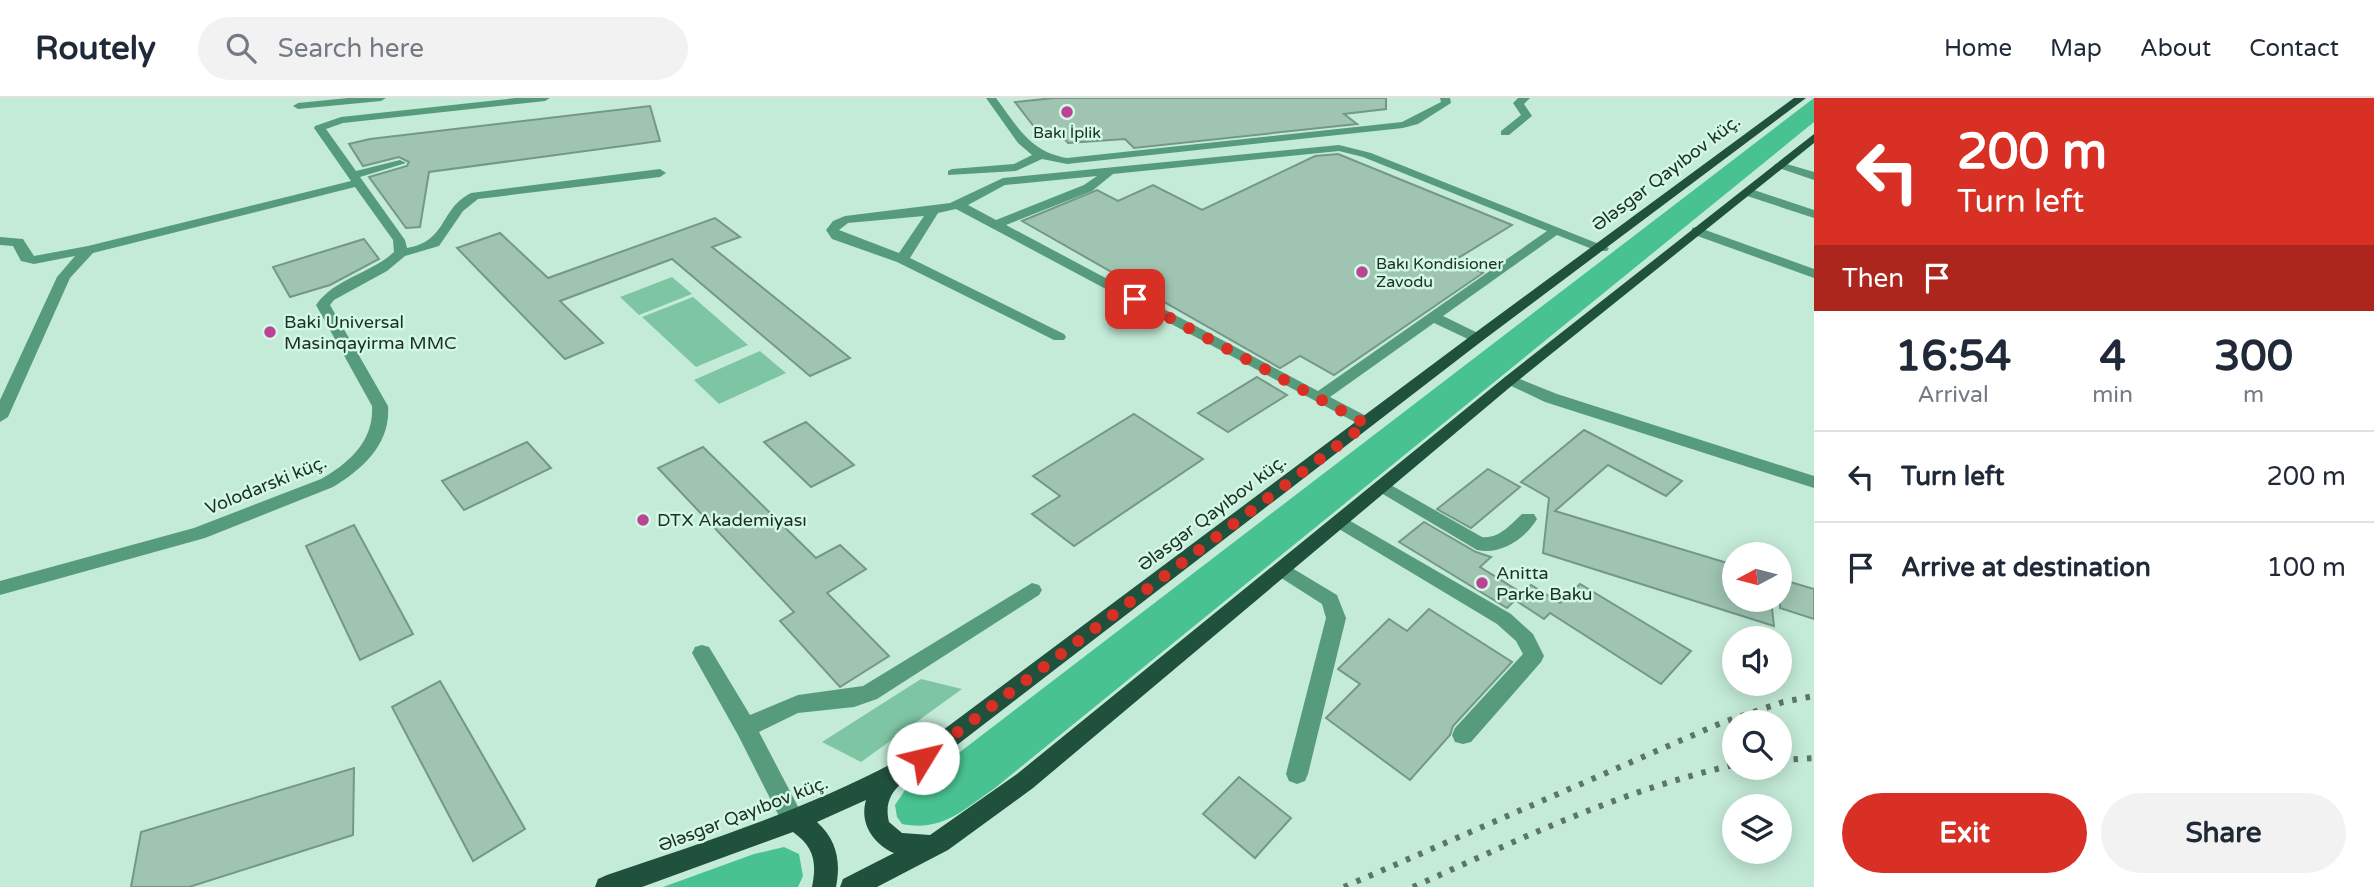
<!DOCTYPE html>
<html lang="en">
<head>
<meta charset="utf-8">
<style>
  :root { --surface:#fff; --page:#f2f2f3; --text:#1f2937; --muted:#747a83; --line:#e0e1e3; --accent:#d93025 }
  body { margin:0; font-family:"Varela Round",sans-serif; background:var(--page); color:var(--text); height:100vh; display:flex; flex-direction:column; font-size:26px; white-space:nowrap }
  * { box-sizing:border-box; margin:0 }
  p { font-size:23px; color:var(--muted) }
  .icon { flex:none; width:38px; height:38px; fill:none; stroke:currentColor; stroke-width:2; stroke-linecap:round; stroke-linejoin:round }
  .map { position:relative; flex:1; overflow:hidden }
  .details { display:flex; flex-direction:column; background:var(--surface); width:560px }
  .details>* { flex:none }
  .top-card { background:#d93025; color:#fff; overflow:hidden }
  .needle { width:46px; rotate:263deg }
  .fabs { position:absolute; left:1722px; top:444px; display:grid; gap:14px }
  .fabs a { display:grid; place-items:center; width:70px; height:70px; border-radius:50%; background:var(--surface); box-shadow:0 4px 18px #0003; font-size:35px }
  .pin { position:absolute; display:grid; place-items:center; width:60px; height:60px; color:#fff; margin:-30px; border-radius:14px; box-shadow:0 4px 10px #0006 }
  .me { position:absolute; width:77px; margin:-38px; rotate:54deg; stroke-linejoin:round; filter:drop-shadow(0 0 5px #0008) }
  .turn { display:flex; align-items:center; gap:24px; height:147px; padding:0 28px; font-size:32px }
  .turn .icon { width:91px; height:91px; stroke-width:2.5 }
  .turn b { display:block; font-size:49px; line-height:60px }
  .then { display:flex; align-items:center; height:66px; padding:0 28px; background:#0003; gap:14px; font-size:26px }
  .eta { display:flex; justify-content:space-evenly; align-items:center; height:119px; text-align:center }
  .eta b { font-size:42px; font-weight:700; line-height:49px }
  .primary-button { display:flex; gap:14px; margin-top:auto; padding:14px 28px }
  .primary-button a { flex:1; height:80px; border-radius:42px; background:var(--accent); color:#fff; font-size:28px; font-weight:700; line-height:80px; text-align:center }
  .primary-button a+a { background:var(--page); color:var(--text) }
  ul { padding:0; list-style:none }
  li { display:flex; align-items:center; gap:21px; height:91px; padding:0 28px; border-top:2px solid var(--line) }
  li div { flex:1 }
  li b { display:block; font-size:26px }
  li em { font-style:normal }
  header { display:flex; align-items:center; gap:42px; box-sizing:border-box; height:98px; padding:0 35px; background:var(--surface); border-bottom:2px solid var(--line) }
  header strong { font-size:33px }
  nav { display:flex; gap:38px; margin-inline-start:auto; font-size:24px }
  .search { width:490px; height:63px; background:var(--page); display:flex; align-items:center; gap:18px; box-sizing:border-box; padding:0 24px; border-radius:38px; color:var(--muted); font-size:26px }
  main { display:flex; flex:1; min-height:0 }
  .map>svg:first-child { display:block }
  .green { fill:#7ec5a4 }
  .forest { fill:#49c291 }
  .building { fill:#9fc5b2; stroke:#749886; stroke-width:2 }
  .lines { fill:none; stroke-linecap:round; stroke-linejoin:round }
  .minor { fill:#569c7c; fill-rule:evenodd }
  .major { fill:#20513d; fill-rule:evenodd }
  .rail { stroke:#5c7469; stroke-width:6; stroke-dasharray:4.5 9; stroke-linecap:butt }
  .route { stroke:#d93025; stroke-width:12; stroke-dasharray:0 21.6 }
  .poi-dot { fill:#bc4294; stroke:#d1f9e5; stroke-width:2.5 }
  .labels { text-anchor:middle; stroke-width:5; stroke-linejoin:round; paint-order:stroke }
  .far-poi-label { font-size:16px; fill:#202f28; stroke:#d1f9e5 }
  .street-label { font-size:18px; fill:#202f28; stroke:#d1f9e5 }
  .poi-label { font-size:18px; fill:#202f28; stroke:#d1f9e5; text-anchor:start }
</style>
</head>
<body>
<header>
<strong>Routely</strong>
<div class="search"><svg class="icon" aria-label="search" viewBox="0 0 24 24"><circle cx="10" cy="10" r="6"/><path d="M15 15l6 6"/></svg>Search here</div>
<nav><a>Home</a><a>Map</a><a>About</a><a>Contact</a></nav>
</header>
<main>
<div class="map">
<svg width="1814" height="789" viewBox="0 0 1814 789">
  <rect width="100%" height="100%" fill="#c4ebd8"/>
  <g class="green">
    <path d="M672 179 692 196 639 217 620 199Z"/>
    <path d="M693 199 748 247 696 269 642 219Z"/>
    <path d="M760 253 786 275 719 306 694 282Z"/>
    <path d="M921 581 962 591 861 664 822 644Z"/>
  </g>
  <g class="forest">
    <path d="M1814 0V24L995 690C963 712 942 734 902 726L897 719 895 707 905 692 960 654Z"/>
    <path d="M784 749 799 756 803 778 798 789H663L754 756Z"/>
  </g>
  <g class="building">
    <path d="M1054 0H1386V11L1344 16 1357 26 1134 50 1125 41 1068 45 1061 37 1042 39 1015 4Z"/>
    <path d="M650 8 660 43 429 74 420 129 406 130 369 79 407 68 409 64 399 59 363 68 349 46 370 41Z"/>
    <path d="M1338 56 1512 127 1455 162 1483 175 1334 277 1300 258 1280 270 1022 123 1097 92 1118 103 1153 87 1202 112 1315 58Z"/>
    <path d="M715 120 740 139 712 149 850 260 810 278 672 161 560 203 603 245 565 261 457 150 500 135 548 180Z"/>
    <path d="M364 141 379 161 330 187 290 199 273 169Z"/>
    <path d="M1257 279 1287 297 1228 334 1198 315Z"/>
    <path d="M1134 316 1203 361 1074 448 1032 416 1060 398 1033 378Z"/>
    <path d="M806 324 854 367 811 389 764 344Z"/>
    <path d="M1584 332 1682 383 1666 398 1608 367 1555 413 1734 467V502H1771L1774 528 1543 455 1549 400 1521 384Z"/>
    <path d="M527 344 551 370 464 412 442 383Z"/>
    <path d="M703 349 816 460 840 447 866 471 827 495 889 558 840 589 780 523 794 514 658 370Z"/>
    <path d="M1488 371 1520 389 1471 430 1437 411Z"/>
    <path d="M1424 424 1476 454 1491 459 1480 469 1522 495 1531 487 1560 505 1580 486 1691 553 1661 586 1550 515 1544 521 1515 502 1507 510 1399 444Z"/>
    <path d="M354 427 413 536 360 562 306 448Z"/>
    <path d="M1780 481 1814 491V521L1780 510Z"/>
    <path d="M1429 511 1512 564 1453 628 1450 637 1410 682 1326 620 1360 586 1338 571 1389 521 1407 533Z"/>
    <path d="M440 583 525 731 473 763 392 609Z"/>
    <path d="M354 670 353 737 189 789H131L141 734Z"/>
    <path d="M1239 679 1291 720 1255 760 1203 716Z"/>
  </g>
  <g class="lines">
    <g class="minor">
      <path d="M348 0H386L381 3 298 11 293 8 298 5Z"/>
      <path d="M516 0H550L545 3 343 25 326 31 356 73 400 62 406 65 360 79 405 142 407 150C448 143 439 111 471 95L660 71 666 75 660 79 478 101 463 113 439 148 405 158 387 173 334 202 330 207 388 308C391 345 363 371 333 389L205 440 0 497V483L194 430 321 381C349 365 374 343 372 308L316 207C335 180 370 176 394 154L393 142 355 89 93 155 70 180 8 319 0 324V302L57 179 75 158 34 166 21 163 13 148 0 147V139L23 141 34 158 88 148 351 83 314 30 315 28 341 19Z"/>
      <path d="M986 0H996C1017 28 1030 54 1067 60L1402 24 1441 4 1440 0H1450L1451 5 1418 26 1403 30 1067 66 1042 61 1016 73 948 77V73L952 71 1014 66 1032 57 1018 45Z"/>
      <path d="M1518 0H1530L1524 6 1532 18 1509 37H1501V33L1521 17 1513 5Z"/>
      <path d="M1339 47 1371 55 1609 150 1607 153H1597L1557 137 1443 218 1482 237 1484 240 1482 243H1472L1434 225 1330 299 1372 321 1374 325 1366 330 956 111 938 115 910 160 1064 236 1066 239 1064 242H1054L897 164 832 141 826 132 833 123 845 118 950 105 1003 80ZM1339 53 1363 59 1547 133 1318 293 1006 127 1092 93 1113 76ZM1097 78 1084 87 996 122 968 107 1005 87ZM924 118 899 155 839 132 848 125Z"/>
      <path d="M1780 64 1814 74V82L1776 69 1774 67Z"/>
      <path d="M1748 90 1814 112V120L1744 97 1742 94Z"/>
      <path d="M1697 129 1814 171V180L1692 136V130Z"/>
      <path d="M1510 277 1557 296 1814 378V390L1545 304 1505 285 1502 282 1505 279Z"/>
      <path d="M1382 382 1482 439C1499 441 1510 427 1522 416H1534L1537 421C1525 441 1501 457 1477 452L1376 392 1373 388 1376 384Z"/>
      <path d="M1340 417 1511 516 1533 536 1544 558 1541 564 1471 644 1463 646 1455 644 1452 637 1455 630 1523 556 1516 543 1497 526 1334 428 1331 423 1334 418Z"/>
      <path d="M1282 464 1337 497 1346 520 1308 676 1305 683 1297 686 1289 683 1286 676 1326 520 1322 506 1275 476 1273 471 1275 466Z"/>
      <path d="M1032 485 1039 487 1042 492 1039 497 877 601 854 609 798 615 759 634 805 722 801 730 793 733 785 730 738 637 692 555 695 549 702 547 709 549 750 617 798 597 863 588Z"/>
    </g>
    <path class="major" d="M1794 0H1806L1482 243 931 667C908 680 881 692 889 724L902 735 930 737 1017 676 1505 279 1814 36V45L1515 285 1033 690 948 752 877 789H840L843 781 894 755C874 746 859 726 866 702L817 724C837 742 841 764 836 789H812C817 764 814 749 793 734L642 789H595L598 781 607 777C714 741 817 708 915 653L1472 237Z"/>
    <g class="rail">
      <path d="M1780 662 1814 660"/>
      <path d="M1344 789 1721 625 1783 604 1814 598"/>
      <path d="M1413 789C1518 742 1621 692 1734 667"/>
    </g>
  </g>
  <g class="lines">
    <path class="route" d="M923 660 1366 326 1135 201"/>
  </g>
  <g class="poi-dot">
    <circle cx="1067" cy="14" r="7"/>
    <circle cx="1362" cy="174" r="7"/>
    <circle cx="270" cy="234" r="7"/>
    <circle cx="643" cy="422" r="7"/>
    <circle cx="1482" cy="485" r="7"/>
  </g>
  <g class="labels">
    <g class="far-poi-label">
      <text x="1067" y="40">Bakı İplik</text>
      <text x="1376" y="171" text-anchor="start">Bakı Kondisioner<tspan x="1376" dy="18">Zavodu</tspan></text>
    </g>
    <g class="street-label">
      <text transform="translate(1666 75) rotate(-37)" y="6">Ələsgər Qayıbov küç.</text>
      <text transform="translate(266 387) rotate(-22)" y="6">Volodarski küç.</text>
      <text transform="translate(1212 415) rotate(-37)" y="6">Ələsgər Qayıbov küç.</text>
      <text transform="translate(743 716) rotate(-21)" y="6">Ələsgər Qayıbov küç.</text>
    </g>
    <g class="poi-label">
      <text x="284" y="230">Baki Universal<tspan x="284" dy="21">Masinqayirma MMC</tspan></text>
      <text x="657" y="428">DTX Akademiyası</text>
      <text x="1496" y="481">Anitta<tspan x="1496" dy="21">Parke Baku</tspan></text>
    </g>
  </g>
</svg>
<div class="fabs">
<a><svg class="needle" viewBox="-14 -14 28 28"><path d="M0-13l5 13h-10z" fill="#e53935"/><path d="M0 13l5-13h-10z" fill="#747a83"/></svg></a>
<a><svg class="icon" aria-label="sound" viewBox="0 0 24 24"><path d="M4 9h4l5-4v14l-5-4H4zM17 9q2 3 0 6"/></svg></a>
<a><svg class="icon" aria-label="search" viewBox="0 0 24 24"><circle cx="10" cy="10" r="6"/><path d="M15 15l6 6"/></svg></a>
<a><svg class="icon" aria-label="layers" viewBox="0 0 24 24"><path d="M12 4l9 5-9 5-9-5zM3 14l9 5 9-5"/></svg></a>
</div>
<div class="pin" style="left:1135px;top:201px;background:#d93025"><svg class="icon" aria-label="arrive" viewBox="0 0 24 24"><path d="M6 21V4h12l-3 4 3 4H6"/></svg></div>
<svg class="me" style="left:923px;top:660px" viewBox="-20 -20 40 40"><circle r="19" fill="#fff"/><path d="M0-13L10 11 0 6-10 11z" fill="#d93025"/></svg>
</div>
<section class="details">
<div class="top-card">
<div class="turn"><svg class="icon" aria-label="left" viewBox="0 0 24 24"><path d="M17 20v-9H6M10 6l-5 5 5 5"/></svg><div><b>200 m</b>Turn left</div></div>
<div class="then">Then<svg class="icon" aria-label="arrive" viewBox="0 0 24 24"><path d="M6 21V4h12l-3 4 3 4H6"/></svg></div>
</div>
<div class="eta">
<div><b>16:54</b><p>Arrival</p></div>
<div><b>4</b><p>min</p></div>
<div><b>300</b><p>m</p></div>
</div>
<ul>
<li><svg class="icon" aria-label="left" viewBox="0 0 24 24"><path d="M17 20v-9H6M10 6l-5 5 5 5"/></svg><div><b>Turn left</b></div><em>200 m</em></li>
<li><svg class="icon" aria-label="arrive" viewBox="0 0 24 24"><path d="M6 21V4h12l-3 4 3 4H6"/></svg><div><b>Arrive at destination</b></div><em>100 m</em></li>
</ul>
<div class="primary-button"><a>Exit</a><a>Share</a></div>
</section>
</main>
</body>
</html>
